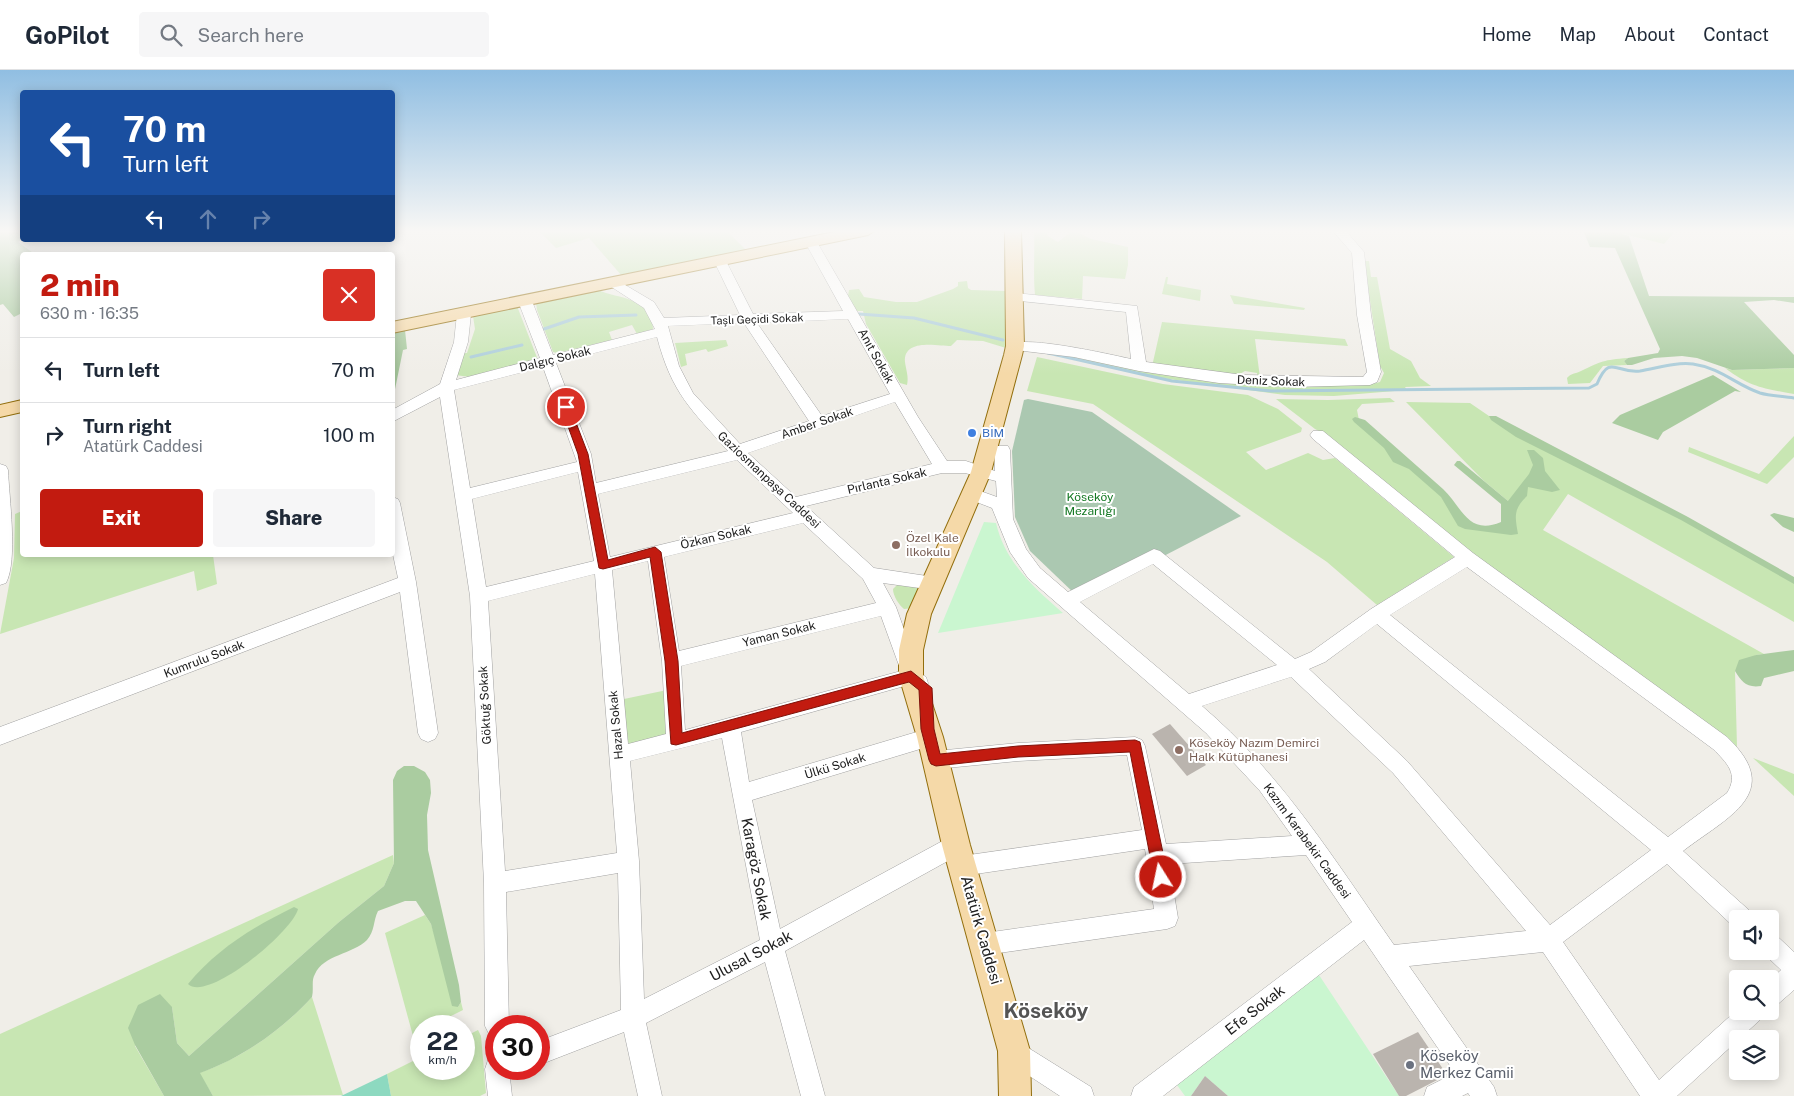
<!DOCTYPE html>
<html lang="en">
<head>
<meta charset="utf-8">
<style>
  :root { --surface:#fff; --page:#f6f6f7; --text:#1f2937; --muted:#747a83; --line:#e0e1e3; --accent:#c21b10 }
  body { margin:0; font-family:"Public Sans",sans-serif; background:var(--page); color:var(--text); height:100vh; display:flex; flex-direction:column; font-size:19px; white-space:nowrap }
  * { box-sizing:border-box; margin:0 }
  p { font-size:16px; color:var(--muted) }
  .icon { flex:none; width:28px; height:28px; fill:none; stroke:currentColor; stroke-width:2; stroke-linecap:round; stroke-linejoin:round }
  .map { position:relative; flex:1; overflow:hidden }
  .drawer { position:absolute; left:20px; top:182px; width:375px; height:305px; display:flex; flex-direction:column; background:var(--surface); border-radius:5px; box-shadow:0 2px 12px #0003 }
  .drawer>* { flex:none }
  .guide { position:absolute; left:20px; top:20px; width:375px; height:152px; border-radius:5px; box-shadow:0 2px 12px #0003; background:#1a4fa0; color:#fff; overflow:hidden }
  .controls { position:absolute; left:1729px; top:840px; display:grid; gap:10px }
  .controls a { display:grid; place-items:center; width:50px; height:50px; border-radius:5px; background:var(--surface); box-shadow:0 2px 12px #0003; font-size:25px }
  .speed { position:absolute; left:410px; top:945px; display:flex; gap:10px; font-size:25px; font-weight:700; text-align:center }
  .speed>* { display:grid; place-content:center; width:65px; height:65px; border-radius:50%; background:var(--surface); box-shadow:0 2px 12px #0003; line-height:1 }
  .speed small { font-size:12px; font-weight:400 }
  .speed .limit { border:8px solid #d22; background:#fff; color:#111 }
  .pin { position:absolute; display:grid; place-items:center; width:42px; height:42px; color:#fff; margin:-21px; border:2px solid #fff; border-radius:50%; box-shadow:0 1px 5px #0007 }
  .me { position:absolute; width:55px; margin:-28px; rotate:350deg; stroke-linejoin:round; filter:drop-shadow(0 0 4px #0008) }
  .turn { display:flex; align-items:center; gap:18px; height:105px; padding:0 20px; font-size:22px }
  .turn .icon { width:65px; height:65px; stroke-width:2.5 }
  .turn b { display:block; font-size:35px; line-height:42px }
  .lanes { display:flex; align-items:center; height:48px; padding:0 20px; background:#0003; justify-content:center; gap:25px; direction:ltr }
  .lanes .off { opacity:.35 }
  .round { display:grid; place-items:center; flex:none; width:52px; height:52px; border-radius:5px; background:var(--page) }
  .summary { display:flex; align-items:center; justify-content:space-between; height:85px; padding:0 20px }
  h1 { font-size:30px; font-weight:800; line-height:38px; color:var(--accent) }
  .cta { display:flex; gap:10px; margin-top:auto; padding:10px 20px }
  .cta a { flex:1; height:58px; border-radius:5px; background:var(--accent); color:#fff; font-size:20px; font-weight:800; line-height:58px; text-align:center }
  .cta a+a { background:var(--page); color:var(--text) }
  ul { padding:0; list-style:none }
  li { display:flex; align-items:center; gap:15px; height:65px; padding:0 20px; border-top:1px solid var(--line) }
  li div { flex:1 }
  li b { display:block; font-size:19px }
  li em { font-style:normal }
  header { display:flex; align-items:center; gap:30px; box-sizing:border-box; height:70px; padding:0 25px; background:var(--surface); border-bottom:1px solid var(--line) }
  header strong { font-size:24px }
  nav { display:flex; gap:28px; margin-inline-start:auto; font-size:18px }
  .search { width:350px; height:45px; background:var(--page); display:flex; align-items:center; gap:12px; box-sizing:border-box; padding:0 18px; border-radius:5px; color:var(--muted); font-size:19px }
  .map>svg:first-child { display:block }
  .grass { fill:#c8e6b3 }
  .forest { fill:#aacca0 }
  .cemetery { fill:#abc8b1 }
  .park { fill:#caf6d0 }
  .pitch { fill:#8dd9c0 }
  .lines { fill:none; stroke-linecap:round; stroke-linejoin:round }
  .stream { stroke:#accdda; stroke-width:3 }
  .building { fill:#bab4ae }
  .minor-casing { stroke:#a2a2a2; stroke-width:1 }
  .major-casing { stroke:#926e0c; stroke-width:2 }
  .minor { fill:#fff; fill-rule:evenodd }
  .major { fill:#f5d9a8; fill-rule:evenodd }
  .route { fill:#c21b10; stroke:#7e120a }
  .shop-dot { fill:#3f7fe0; stroke:#fff; stroke-width:2 }
  .education-dot { fill:#8d6e63; stroke:#fff; stroke-width:2 }
  .worship-dot { fill:#6b7280; stroke:#fff; stroke-width:2 }
  .labels { text-anchor:middle; stroke-width:4; stroke-linejoin:round; paint-order:stroke }
  .far-street-label { font-size:11px; fill:#212121; stroke:#fff }
  .street-label { font-size:12px; fill:#212121; stroke:#fff }
  .shop-label { font-size:12px; fill:#366cbe; stroke:#fff; text-anchor:start }
  .park-label { font-size:12px; fill:#157924; stroke:#fff }
  .education-label { font-size:12px; fill:#785e54; stroke:#fff; text-anchor:start }
  .near-street-label { font-size:15px; fill:#212121; stroke:#fff }
  .near-worship-label { font-size:15px; fill:#5b616d; stroke:#fff; text-anchor:start }
  .near-district-label { font-size:21px; font-weight:bold; fill:#545454; stroke:#fff }
</style>
</head>
<body>
<header>
<strong>GoPilot</strong>
<div class="search"><svg class="icon" aria-label="search" viewBox="0 0 24 24"><circle cx="10" cy="10" r="6"/><path d="M15 15l6 6"/></svg>Search here</div>
<nav><a>Home</a><a>Map</a><a>About</a><a>Contact</a></nav>
</header>
<div class="map">
<svg width="1794" height="1026" viewBox="0 0 1794 1026">
  <rect width="100%" height="100%" fill="#f0eee8"/>
  <g class="grass">
    <path d="M538 160H726L746 180 622 206 589 168 556 178Z"/>
    <path d="M1034 160H1046L1048 166 1058 172 1073 160 1091 169 1128 177V195L1125 209 1083 206 1082 229 1035 225C1033 203 1035 182 1034 160Z"/>
    <path d="M1608 160H1676L1664 174Z"/>
    <path d="M1364 191H1369L1371 207H1377L1390 279 1411 291 1420 308 1431 316 1405 317 1407 320 1334 326 1285 325 1154 307 1052 284 1058 283 1157 304 1263 316 1372 314 1380 312 1384 303 1380 296Z"/>
    <path d="M1166 207H1168L1167 214 1201 220 1200 231 1162 224Z"/>
    <path d="M967 211 968 218 971 220 1005 221 1008 262 1006 278 983 271 957 270 951 276C938 276 903 268 905 292 906 300 909 307 907 315L900 313 866 254 863 241H853L848 226 849 220 859 219 864 227 896 232H917L953 219 958 216V212Z"/>
    <path d="M598 220C618 229 653 227 653 259L637 264 632 255 609 262 612 270 557 283 553 282 537 240 536 233Z"/>
    <path d="M1230 225 1305 238 1304 240 1234 234Z"/>
    <path d="M517 236 538 290 470 307 455 305 463 283H467L475 259 473 246Z"/>
    <path d="M1162 252 1345 269 1348 276 1255 269 1260 308H1258L1257 303 1245 301 1238 305 1155 295 1153 292Z"/>
    <path d="M726 270 728 276 708 282 706 279 685 284 687 295 681 297 675 273Z"/>
    <path d="M1037 287 1163 314 1248 325 1278 339 1302 358 1301 362 1246 382 1266 400 1308 383 1323 390 1335 388 1454 487 1377 535 1327 492 1093 334 1027 321Z"/>
    <path d="M1628 288 1624 291 1627 295 1603 296 1590 313 1568 314 1567 308C1571 303 1575 304 1581 301 1602 291 1603 290 1628 288Z"/>
    <path d="M1725 298 1732 300 1794 298V324C1763 318 1752 318 1725 298Z"/>
    <path d="M1390 328 1395 332 1362 334 1357 340 1359 350 1443 424 1468 455 1491 459 1503 454 1508 431 1483 410 1406 332 1470 333 1489 346 1794 510V552L1568 424 1543 460 1764 584 1756 585 1735 601 1737 677 1473 486 1325 364 1315 359 1276 329 1328 330Z"/>
    <path d="M1794 366V387L1767 414 1688 382 1689 377 1759 404Z"/>
    <path d="M22 441V485H213L217 514 197 521 194 501 0 564 14 488 15 444Z"/>
    <path d="M897 515 922 518 914 538 904 539C899 535 893 526 893 519Z"/>
    <path d="M667 620 669 664 629 674 626 666 624 629Z"/>
    <path d="M1753 688 1794 704V726Z"/>
    <path d="M393 785 394 793 384 816 339 852 189 986 177 973 172 937 135 976 164 1026H0V964Z"/>
    <path d="M425 845 431 854 458 937 461 932 463 940 431 956H421V961L413 966 385 863Z"/>
    <path d="M312 927 343 1025 213 1026 199 1003C241 989 282 960 312 927Z"/>
    <path d="M478 960 481 966 486 1023 480 1026H391L387 1004 421 987V999H464V967Z"/>
  </g>
  <g class="forest">
    <path d="M0 160H22V169L18 172 36 185H22V243L14 247 3 234 0 235Z"/>
    <path d="M1583 160H1608L1629 166 1649 226 1794 227V233L1774 230 1744 232 1794 285V298L1732 300 1697 288 1682 286 1654 288 1632 295H1627L1624 291 1628 288 1658 283 1660 279 1615 178 1590 177Z"/>
    <path d="M402 259 405 260 407 279 403 280 393 329V260Z"/>
    <path d="M1713 305 1741 322 1735 321 1663 362 1658 370 1612 353 1620 345Z"/>
    <path d="M1489 346H1496L1688 447 1794 507V514L1681 450 1516 367 1491 350Z"/>
    <path d="M1355 347 1365 350 1443 419C1462 437 1468 466 1501 452V434L1454 395 1457 391H1460L1508 431 1529 404 1533 395 1527 380H1534L1543 388 1545 401 1560 420 1552 422 1528 417 1527 426C1513 439 1515 447 1518 464L1511 465 1465 459 1458 456 1441 427 1409 399 1393 392 1384 378 1354 352 1352 349Z"/>
    <path d="M1774 443 1794 448V462L1783 457 1770 445Z"/>
    <path d="M1794 580V601L1764 608 1761 616C1746 618 1742 612 1735 601L1739 590 1756 585Z"/>
    <path d="M404 696H414L425 702 430 710 431 723 427 745 428 780 459 915 461 932 458 937 452 936 431 854 416 831H405L378 841C373 851 375 861 367 870 353 884 323 885 315 904 311 910 314 919 312 927 282 960 242 988 200 1003L213 1026H164L135 975 128 958 138 935 160 924 172 937 177 973 189 986 339 852 384 816 394 793 393 710 397 701Z"/>
    <path d="M294 837 298 839C293 861 208 933 188 914 217 879 253 857 294 837Z"/>
  </g>
  <path class="cemetery" d="M1028 329 1092 342 1241 446 1158 489 1076 525 1030 481 1015 447 1012 381 1024 330Z"/>
  <g class="park">
    <path d="M984 452 996 453C1005 492 1034 518 1063 543L938 563Z"/>
    <path d="M1319 905 1399 1026H1228L1205 1006 1191 1026H1185L1177 1015Z"/>
  </g>
  <path class="pitch" d="M387 1004 391 1026H341Z"/>
  <g class="lines">
    <g class="stream">
      <path d="M859 244 914 248 1003 270"/>
      <path d="M544 259 579 247 636 245"/>
      <path d="M1048 283 1172 311 1271 321 1589 318 1597 314C1610 283 1616 304 1640 301 1658 298 1675 292 1693 294 1721 298 1736 315 1760 323 1770 326 1783 326 1794 328"/>
      <path d="M471 287 522 275"/>
    </g>
  </g>
  <g class="building">
    <path d="M1170 654 1206 695 1187 706 1152 664Z"/>
    <path d="M1418 962 1447 1005 1406 1026H1399L1373 984Z"/>
    <path d="M1205 1006 1228 1026H1191Z"/>
  </g>
  <g class="lines">
    <g class="minor-casing">
      <g id="minor">
        <path d="M1332 160H1345L1364 182 1371 245 1381 302 1377 312 1370 315 1291 317 1219 313 1139 301 1074 287 1015 280 1008 276C1017 263 1113 285 1131 289L1126 242 1010 230 1008 227 1015 223 1137 236 1146 292 1243 305 1363 307 1367 302 1357 245 1352 183Z"/>
        <path d="M811 168 817 172 918 347 947 391H966L995 401 994 380 996 376H1008L1010 380 1013 449 1026 479 1040 498 1068 522 1154 479 1160 481 1295 589 1311 582 1371 539 1455 487 1313 369 1310 365 1313 361H1323L1473 483 1727 667C1786 723 1727 747 1683 781L1750 841 1753 849H1738V858L1734 857 1667 794 1563 872 1659 1010 1738 939V941H1765L1761 949 1677 1026H1640L1543 882 1409 896 1494 1017 1497 1026H1470L1468 1023 1462 1026H1424L1427 1017 1455 1003 1364 870 1163 1026H1131L1134 1017 1352 852 1306 785 1169 794 1178 848 1175 856 1167 859 985 885 977 882 974 874 977 866 985 863 1154 839 1145 779 962 806 954 803 951 796 954 789 962 786 1142 760 1127 685 1018 691 936 699 929 696 926 690 929 684 936 681 1018 673 1135 667 1142 670 1145 676 1166 774 1292 766 1260 721 1206 663 1028 508 1010 482 992 438 966 428 964 424 966 420 972 418 997 427 996 411 965 403H942L806 436 874 498 940 508 943 513 940 518 934 520 883 513 896 537 917 596 915 600 926 607 928 613 926 619 919 621 908 615 741 662 749 712 930 658 937 661 940 667 937 673 930 676 752 730 780 859 948 768 956 765 964 768 967 775 964 782 785 881 825 1026H801L765 892 646 953 662 1026H638L624 962 539 995V971L621 940 618 803 506 822 509 956H496V968L489 964 485 956 484 813 470 526 440 327 392 352V340L440 314 454 272 457 244 464 240 471 244 468 272 456 310 540 288 518 231 525 227 532 231 553 285 655 259 644 238 610 216 608 213 615 209 654 232 664 248 740 245 714 191 720 187 726 191 753 244 843 241 805 172ZM848 249 890 324 822 346 757 253ZM744 253 809 351 740 374 693 323 679 296 668 256ZM657 267C672 324 691 339 728 381L596 413 591 384 556 293ZM543 297 577 392 470 418 454 320ZM895 332 932 394 796 427 748 383ZM737 390 793 443 610 487 598 424ZM578 402 594 491 486 517 472 429ZM803 453 863 509 876 533 679 581 664 487ZM648 491 662 591 666 664 628 674 612 500ZM1153 494 1277 595 1189 624 1080 532ZM1467 497 1713 679C1727 693 1739 704 1727 723L1668 767 1390 545ZM595 504 617 783 505 801 488 531ZM881 546 901 601 685 660 681 596ZM1377 554 1651 780 1550 855 1407 691 1309 599 1325 592ZM1291 607 1393 703 1526 861 1394 875C1336 792 1281 703 1202 636ZM722 668 760 870 644 929 639 791 630 691Z"/>
        <path d="M0 394 6 396 8 400C9 426 18 491 6 513L0 515Z"/>
        <path d="M392 427 398 429 400 433 416 512 438 663 435 669 428 672 421 669 418 663 400 522 0 675V657L398 508 392 480Z"/>
        <path d="M1770 864 1778 867 1794 882V920L1778 934 1770 938V910L1781 900 1761 881H1770Z"/>
        <path d="M1014 969 1091 1017 1094 1026H1060L1005 990 1002 981 1005 972Z"/>
        <path d="M496 987V999H509L512 1026H488L485 999 488 990Z"/>
      </g>
    </g>
    <g class="major-casing">
      <g id="major">
        <path d="M844 160H876L868 165 392 263V252Z"/>
        <path d="M1005 160H1021L1024 276 1022 285 991 402 931 544 923 580V606L943 667 970 775 1030 981 1031 1026H999L998 981 942 775 917 667 899 606V580L907 544 971 402 1004 285 1006 276Z"/>
        <path d="M22 330V342L0 347V335Z"/>
      </g>
    </g>
    <use href="#minor" class="minor"/>
    <use href="#major" class="major"/>
  </g>
  <linearGradient id="sky" x2="0" y2="1"><stop stop-color="#90bee2"/><stop offset="0.53" stop-color="#f8f7f5"/><stop offset="1" stop-color="#f8f7f5" stop-opacity="0"/></linearGradient>
  <rect width="1794" height="304" fill="url(#sky)"/>
  <path class="route" d="M566 334 570 337 588 384 608 490 655 477 661 482 678 591 682 663 911 601 932 618 934 659 940 684 1018 676 1135 670 1140 672 1168 807 1166 812 1161 814 1156 812 1154 807 1130 682 1018 687 936 696 931 694 929 690 921 659 919 620 909 612 676 675 671 674 665 591 650 487 603 499 599 498 578 384 561 337Z"/>
  <circle class="shop-dot" cx="972" cy="363" r="5"/>
  <g class="education-dot">
    <circle cx="896" cy="475" r="5"/>
    <circle cx="1179" cy="680" r="5"/>
  </g>
  <circle class="worship-dot" cx="1410" cy="995" r="5"/>
  <g class="labels">
    <g class="far-street-label">
      <text transform="translate(757 249) rotate(-2)" y="4">Taşlı Geçidi Sokak</text>
    </g>
    <g class="street-label">
      <text transform="translate(876 286) rotate(61)" y="4">Anıt Sokak</text>
      <text transform="translate(555 289) rotate(-14)" y="4">Dalgıç Sokak</text>
      <text transform="translate(1271 311) rotate(2)" y="4">Deniz Sokak</text>
      <text transform="translate(817 353) rotate(-19)" y="4">Amber Sokak</text>
      <text transform="translate(769 410) rotate(43)" y="4">Gaziosmanpaşa Caddesi</text>
      <text transform="translate(887 411) rotate(-13)" y="4">Pırlanta Sokak</text>
      <text transform="translate(716 467) rotate(-13)" y="4">Özkan Sokak</text>
      <text transform="translate(779 564) rotate(-14)" y="4">Yaman Sokak</text>
      <text transform="translate(204 589) rotate(-21)" y="4">Kumrulu Sokak</text>
      <text transform="translate(485 635) rotate(-93)" y="4">Göktuğ Sokak</text>
      <text transform="translate(616 655) rotate(-95)" y="4">Hazal Sokak</text>
      <text transform="translate(835 696) rotate(-17)" y="4">Ülkü Sokak</text>
      <text transform="translate(1307 771) rotate(54)" y="4">Kazım Karabekir Caddesi</text>
    </g>
    <g class="shop-label">
      <text x="982" y="367">BİM</text>
    </g>
    <g class="park-label">
      <text x="1090" y="431">Köseköy<tspan x="1090" dy="14">Mezarlığı</tspan></text>
    </g>
    <g class="education-label">
      <text x="906" y="472">Özel Kale<tspan x="906" dy="14">İlkokulu</tspan></text>
      <text x="1189" y="677">Köseköy Nazım Demirci<tspan x="1189" dy="14">Halk Kütüphanesi</tspan></text>
    </g>
    <g class="near-street-label">
      <text transform="translate(756 799) rotate(79)" y="5">Karagöz Sokak</text>
      <text transform="translate(981 860) rotate(74)" y="5">Atatürk Caddesi</text>
      <text transform="translate(751 886) rotate(-28)" y="5">Ulusal Sokak</text>
      <text transform="translate(1255 940) rotate(-38)" y="5">Efe Sokak</text>
    </g>
    <g class="near-worship-label">
      <text x="1420" y="991">Köseköy<tspan x="1420" dy="17">Merkez Camii</tspan></text>
    </g>
    <g class="near-district-label">
      <text x="1046" y="948">Köseköy</text>
    </g>
  </g>
</svg>
<div class="controls">
<a><svg class="icon" aria-label="sound" viewBox="0 0 24 24"><path d="M4 9h4l5-4v14l-5-4H4zM17 9q2 3 0 6"/></svg></a>
<a><svg class="icon" aria-label="search" viewBox="0 0 24 24"><circle cx="10" cy="10" r="6"/><path d="M15 15l6 6"/></svg></a>
<a><svg class="icon" aria-label="layers" viewBox="0 0 24 24"><path d="M12 4l9 5-9 5-9-5zM3 14l9 5 9-5"/></svg></a>
</div>
<div class="speed"><div>22<small>km/h</small></div><div class="limit">30</div></div>
<div class="pin" style="left:566px;top:337px;background:#d93025"><svg class="icon" aria-label="arrive" viewBox="0 0 24 24"><path d="M6 21V4h12l-3 4 3 4H6"/></svg></div>
<svg class="me" style="left:1161px;top:807px" viewBox="-20 -20 40 40"><circle r="17" fill="#c21b10" stroke="#fff" stroke-width="3"/><path d="M0-11L8 9 0 5-8 9z" fill="#fff"/></svg>
<div class="guide">
<div class="turn"><svg class="icon" aria-label="left" viewBox="0 0 24 24"><path d="M17 20v-9H6M10 6l-5 5 5 5"/></svg><div><b>70 m</b>Turn left</div></div>
<div class="lanes"><svg class="icon" aria-label="left" viewBox="0 0 24 24"><path d="M17 20v-9H6M10 6l-5 5 5 5"/></svg><svg class="icon off" aria-label="ahead" viewBox="0 0 24 24"><path d="M12 20V5M6 11l6-6 6 6"/></svg><svg class="icon off" aria-label="right" viewBox="0 0 24 24"><path d="M7 20v-9h11M14 6l5 5-5 5"/></svg></div>
</div>
<section class="drawer">
<div class="summary"><div><h1>2 min</h1><p>630 m · 16:35</p></div><a class="round" style="background:#d93025;color:#fff"><svg class="icon" aria-label="close" viewBox="0 0 24 24"><path d="M6 6l12 12M18 6L6 18"/></svg></a></div>
<ul>
<li><svg class="icon" aria-label="left" viewBox="0 0 24 24"><path d="M17 20v-9H6M10 6l-5 5 5 5"/></svg><div><b>Turn left</b></div><em>70 m</em></li>
<li><svg class="icon" aria-label="right" viewBox="0 0 24 24"><path d="M7 20v-9h11M14 6l5 5-5 5"/></svg><div><b>Turn right</b><p>Atatürk Caddesi</p></div><em>100 m</em></li>
</ul>
<div class="cta"><a>Exit</a><a>Share</a></div>
</section>
</div>
</body>
</html>
